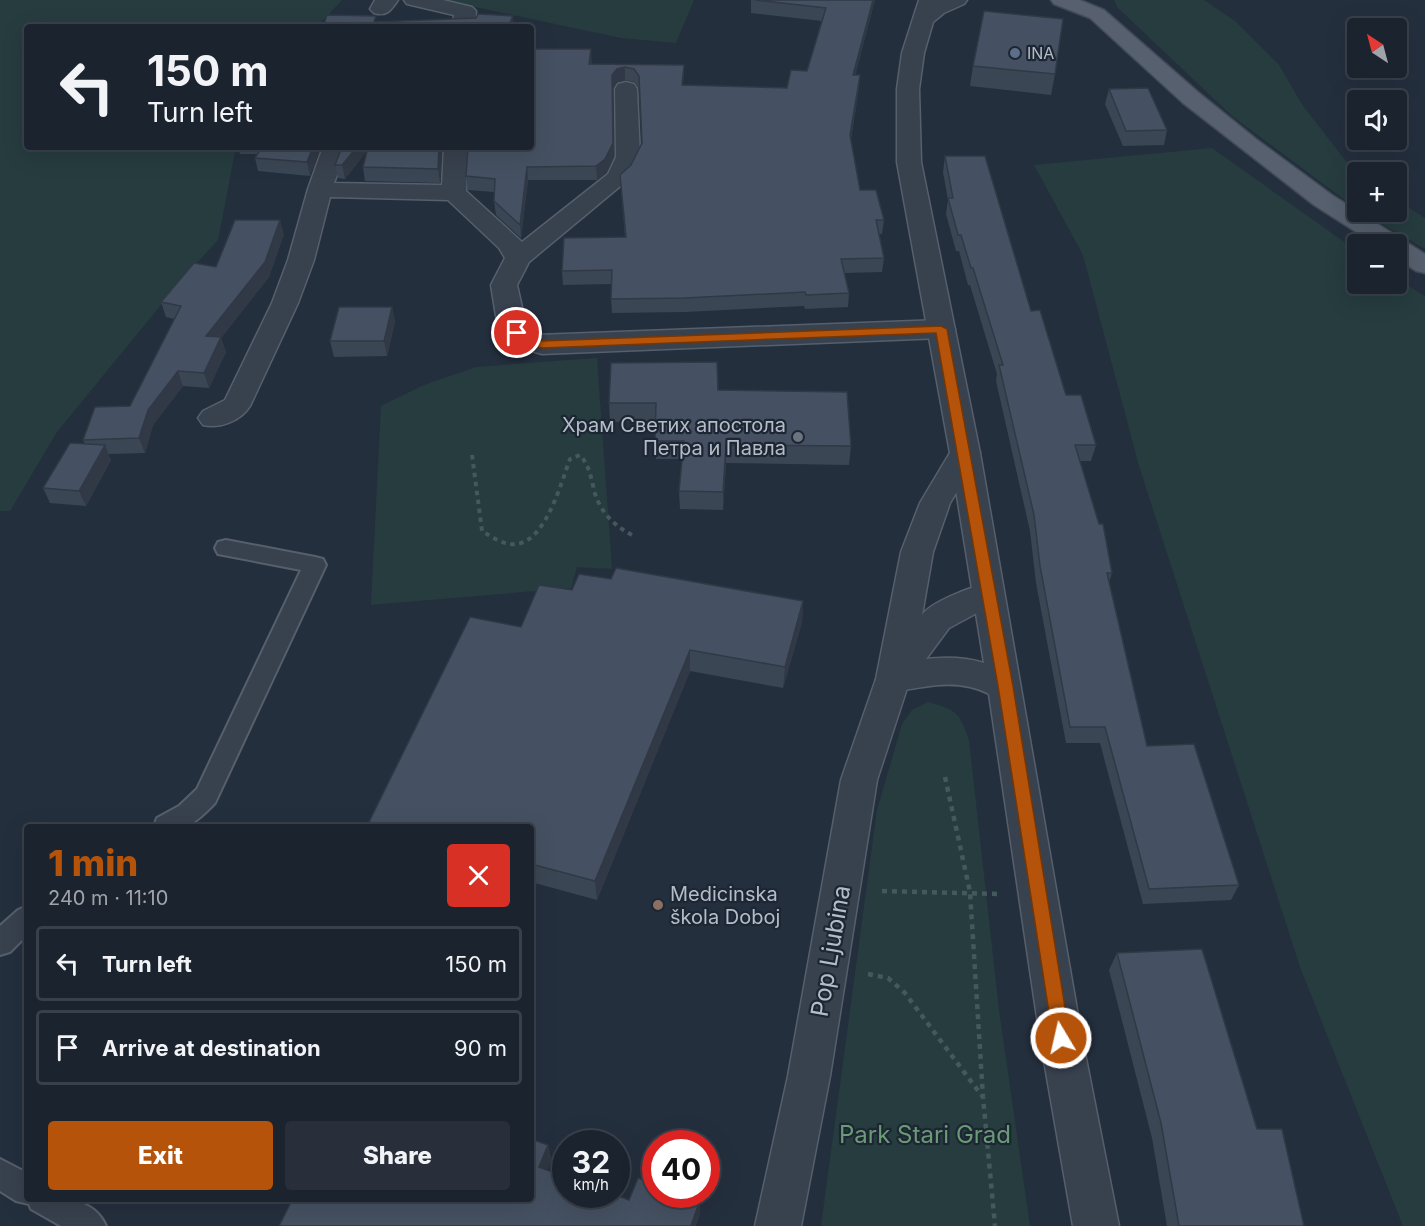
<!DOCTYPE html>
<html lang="en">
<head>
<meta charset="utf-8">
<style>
  :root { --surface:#1b232e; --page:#282f3a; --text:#f1f3f6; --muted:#a0a4aa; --line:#39404a; --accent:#b45309 }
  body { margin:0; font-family:Inter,sans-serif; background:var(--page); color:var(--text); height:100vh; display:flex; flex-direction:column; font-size:22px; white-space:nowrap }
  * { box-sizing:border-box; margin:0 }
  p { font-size:20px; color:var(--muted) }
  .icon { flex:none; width:33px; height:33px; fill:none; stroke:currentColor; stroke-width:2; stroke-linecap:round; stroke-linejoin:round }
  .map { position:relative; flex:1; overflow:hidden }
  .details { position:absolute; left:24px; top:824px; width:510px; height:378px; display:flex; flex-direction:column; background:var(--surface); border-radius:6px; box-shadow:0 6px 24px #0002,0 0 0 2px var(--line) }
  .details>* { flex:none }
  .banner { position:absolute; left:24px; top:24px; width:510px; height:126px; border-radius:6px; box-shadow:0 6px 24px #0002,0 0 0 2px var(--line); background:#1b232e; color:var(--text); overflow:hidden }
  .needle { width:39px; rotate:324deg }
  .buttons { position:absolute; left:1347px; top:18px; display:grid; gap:12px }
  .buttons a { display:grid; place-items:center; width:60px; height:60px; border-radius:6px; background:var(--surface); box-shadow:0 6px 24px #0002,0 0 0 2px var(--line); font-size:30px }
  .speed { position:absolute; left:552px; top:1130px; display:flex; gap:12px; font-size:30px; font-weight:700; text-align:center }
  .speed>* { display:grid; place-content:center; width:78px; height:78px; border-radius:50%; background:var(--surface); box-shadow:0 6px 24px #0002,0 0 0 2px var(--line); line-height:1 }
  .speed small { font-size:15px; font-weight:400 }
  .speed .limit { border:9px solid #d22; background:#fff; color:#111 }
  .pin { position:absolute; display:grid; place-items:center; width:51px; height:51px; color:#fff; margin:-26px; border:3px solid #fff; border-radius:50%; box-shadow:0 2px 6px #0007 }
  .me { position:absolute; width:66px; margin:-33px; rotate:351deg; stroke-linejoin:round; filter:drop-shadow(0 0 4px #0008) }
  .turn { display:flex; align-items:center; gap:21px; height:126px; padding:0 24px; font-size:27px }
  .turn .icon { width:78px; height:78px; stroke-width:2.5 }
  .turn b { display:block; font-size:42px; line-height:51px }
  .round { display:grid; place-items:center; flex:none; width:63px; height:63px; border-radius:6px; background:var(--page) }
  .summary { display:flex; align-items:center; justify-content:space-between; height:102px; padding:0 24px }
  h1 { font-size:36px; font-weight:800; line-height:45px; color:var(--accent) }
  .button { display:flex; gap:12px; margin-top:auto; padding:12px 24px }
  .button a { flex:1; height:69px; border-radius:6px; background:var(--accent); color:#fff; font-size:24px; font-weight:800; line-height:69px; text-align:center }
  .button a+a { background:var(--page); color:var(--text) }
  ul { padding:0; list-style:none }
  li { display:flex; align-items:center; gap:18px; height:75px; margin:0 12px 9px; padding:0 12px; border:3px solid var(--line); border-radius:6px }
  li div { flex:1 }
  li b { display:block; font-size:22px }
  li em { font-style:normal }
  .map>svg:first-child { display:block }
  .green { fill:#263c3f }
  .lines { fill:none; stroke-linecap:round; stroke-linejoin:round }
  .service-casing { stroke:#565f6c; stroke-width:4 }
  .minor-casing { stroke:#565f6c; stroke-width:3 }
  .tertiary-casing { stroke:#565f6c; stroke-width:3 }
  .primary-casing { stroke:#414a57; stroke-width:3 }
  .path-far1 { stroke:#44595c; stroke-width:4; stroke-dasharray:4.5 4.5; stroke-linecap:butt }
  .path { stroke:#44595c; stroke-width:4.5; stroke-dasharray:5 5; stroke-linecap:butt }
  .service { fill:#38414e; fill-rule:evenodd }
  .minor { fill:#38414e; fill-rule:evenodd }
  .tertiary { fill:#38414e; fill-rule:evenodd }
  .primary { fill:#56606e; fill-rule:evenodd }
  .wall { fill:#3b4654 }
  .shaded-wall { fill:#303945 }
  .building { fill:#455162; stroke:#303945; stroke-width:1.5 }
  .route { fill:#b45309; stroke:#753606; stroke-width:1.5 }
  .service-dot { fill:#5c6f8a; stroke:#1d2633; stroke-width:2 }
  .worship-dot { fill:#6b7280; stroke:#1d2633; stroke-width:2 }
  .education-dot { fill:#8d6e63; stroke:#1d2633; stroke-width:2 }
  .labels { text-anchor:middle; stroke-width:4.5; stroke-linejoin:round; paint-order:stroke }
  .far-poi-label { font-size:16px; fill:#b4bcc9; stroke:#1d2633; text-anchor:start }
  .poi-label { font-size:20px; fill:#b4bcc9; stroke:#1d2633; text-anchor:end }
  .near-street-label { font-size:24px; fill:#b4bcc9; stroke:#1d2633 }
  .near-park-label { font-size:24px; fill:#6b9a76; stroke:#1d2633 }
</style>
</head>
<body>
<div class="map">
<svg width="1425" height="1226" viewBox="0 0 1425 1226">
  <rect width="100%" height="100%" fill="#242f3e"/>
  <g class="green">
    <path d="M0 0H342L317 27H27V147H236L218 240 183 278 57 432 10 511H0Z"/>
    <path d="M442 0H694L676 43 621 38Z"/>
    <path d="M1114 0H1204L1235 21 1279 65 1303 106 1357 175V209L1232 116 1117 7Z"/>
    <path d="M1212 148 1357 251 1358 284H1396L1397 279 1425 296V1226H1403L1300 967 1139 466 1083 255 1034 165Z"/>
    <path d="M1397 200 1425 218V249L1362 212H1396Z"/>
    <path d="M597 358 612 569 577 567 571 588 371 605 381 406 424 385 476 367Z"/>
    <path d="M928 702C957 710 959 712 969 740L999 1010 1030 1226H821L877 810 902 724 912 710Z"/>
  </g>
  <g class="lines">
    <g class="service-casing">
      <g id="service">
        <path d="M226 540 315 557 323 559 326 565 215 803C190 829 189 826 154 826L157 818 179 806 197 789 301 570 218 554 215 548 218 542Z"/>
        <path d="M27 906V935L10 952 0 955V926L18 910Z"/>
        <path d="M0 1159 27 1173V1198C55 1198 93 1195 106 1226H61L31 1209 29 1204 16 1201 0 1191Z"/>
      </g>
    </g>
    <g class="minor-casing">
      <g id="minor">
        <path d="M375 0H398C391 10 387 17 374 13L370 9Z"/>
        <path d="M404 0H443L472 7 476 11 475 27H453L454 15 407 4Z"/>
        <path d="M626 82 634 84 637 89 640 157 630 178 529 262 517 285 524 316 529 329 537 335 941 320 951 323 955 329 951 335 941 338 542 354 517 347 507 339 496 316 491 285 505 258 499 248 448 200 330 197 314 260 298 303 250 406C241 421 219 429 203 425L198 418 203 411 225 400 272 303 288 260 308 189 323 147H347L334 183 442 185 444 147H468L466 191 522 242 608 174 616 157 615 89 618 84Z"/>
        <path d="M965 443 976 446 980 453 950 503 933 552 922 615C931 602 970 587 986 584 990 584 995 586 1000 587L1004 596 1000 605 975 614 949 628 909 682 877 780 830 1076 801 1226H755L788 1076 841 780 876 679 901 552 920 503 954 446Z"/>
      </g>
    </g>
    <g class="tertiary-casing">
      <path id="tertiary" d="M919 0H967L964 4 944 13 933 22 924 53 919 89 921 162 980 453 1082 1038 1119 1226H1073L1040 1038 989 694C968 683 946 683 923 687 908 689 896 693 881 689L876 679 881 669C913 659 951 653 984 663L950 453 897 162V89L902 53Z"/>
    </g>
    <g class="primary-casing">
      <path id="primary" d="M1051 0H1080L1104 10 1199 93 1256 139 1332 195 1425 254V273L1416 271 1396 258V244H1375L1314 205 1183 103 1090 18 1054 4Z"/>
    </g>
    <path class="path-far1" d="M472 455 482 531C492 537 504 546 517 544 546 540 561 483 570 459L580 455C589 465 591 477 594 490 599 511 615 527 634 536"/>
    <g class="path">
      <path d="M945 777 970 892 983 1097 995 1226"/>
      <path d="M882 891 997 894"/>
      <path d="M868 974 888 978 905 993 982 1096"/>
    </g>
    <use href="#service" class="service"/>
    <use href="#minor" class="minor"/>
    <use href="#tertiary" class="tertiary"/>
    <use href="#primary" class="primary"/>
  </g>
  <g class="wall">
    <path d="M751 0H875L855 75H860L859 88 851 139 860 190 884 220 882 234H879L884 258 882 272 844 273 849 293 848 307 805 309 804 306 685 312 612 313 611 299 612 284 563 285 562 271 625 237 620 175 631 165 642 143 639 89 635 82 625 80 617 82 613 88 614 157 606 173 597 180H528L521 238 496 215 494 201V192L468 190 466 176 533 49 592 64 684 65 683 85 787 88 807 71 822 21 751 13Z"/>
    <path d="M973 66 1055 74 1051 95 970 86Z"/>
    <path d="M1109 89 1167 130 1164 145 1123 146 1105 104Z"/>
    <path d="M238 147H321L310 176 258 171 255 158 257 154H240Z"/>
    <path d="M342 147H442L440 183 365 181 363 167 366 152 345 179 338 178 335 165Z"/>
    <path d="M945 156 1031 311 1066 395 1096 445 1091 461H1080L1112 573 1109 582 1147 746 1239 885 1231 900 1143 904 1100 743H1066L1036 583 1030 531 996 381 997 374 970 285H968L959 251H956L946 214 948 200 943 172Z"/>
    <path d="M284 234 269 277 221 338 226 352 209 388 183 386 153 425 145 453 108 454 111 460 86 506 50 503 43 488 85 444 83 440 130 406 175 319 166 317 161 302Z"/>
    <path d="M392 307 395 322 387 356 334 357 330 341Z"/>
    <path d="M718 390 851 446 849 465 726 463 723 510 680 509 679 491 682 459H656L655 421 610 422 609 403Z"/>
    <path d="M611 579 803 601 802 622 783 688 690 671 597 900 531 882V826H371L369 822 572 590Z"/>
    <path d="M1117 953 1257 1129 1304 1226H1167L1152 1138 1109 970Z"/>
  </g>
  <g class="shaded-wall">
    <path d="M873 0H875L852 88 853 75Z"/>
    <path d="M513 16 514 27H508Z"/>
    <path d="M532 37 534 50 531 57V44Z"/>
    <path d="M591 49 592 62 590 77 589 64Z"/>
    <path d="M625 67V80L617 82 613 88 614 157 606 173 597 180 596 166 612 75 617 69Z"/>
    <path d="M860 75 859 88 849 149 850 135Z"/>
    <path d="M313 147H321L310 176 307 162Z"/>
    <path d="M357 147H370L345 179 342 165Z"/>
    <path d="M439 147H442L440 183 438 169Z"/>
    <path d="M527 167 528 180 521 238 520 225Z"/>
    <path d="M280 220 284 234 269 277 221 338 226 352 209 388 204 373 206 336Z"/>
    <path d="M392 307 395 322 387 356 384 341Z"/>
    <path d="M178 371 183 386 153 425 145 453 139 438 148 410Z"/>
    <path d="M105 445 111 460 86 506 79 491Z"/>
    <path d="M726 445V463L723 510V492Z"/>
    <path d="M803 601 802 622 783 688 785 667Z"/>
    <path d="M690 650V671L597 900 595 881Z"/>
    <path d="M548 1145 552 1160 543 1183 539 1167Z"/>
    <path d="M700 1200V1215L696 1226H691Z"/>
  </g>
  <g class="building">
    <path d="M755 0H873L853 75H860L850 135 860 190H876L884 220H876L884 258 841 259 849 293 806 295 805 292 685 298 611 299 612 270 562 271 564 238 626 237 620 175 631 165 642 143 639 76 634 69 625 67 617 69 612 75 613 143 605 159 596 166 527 167 520 225 494 201 495 179 466 176 468 147H531V49H591L589 64 684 65 682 85 787 88 791 70 807 71 826 8Z"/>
    <path d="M984 11 1063 19 1055 74 973 66Z"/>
    <path d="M478 14 513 16 508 27H323L327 15 376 16 374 22 476 18Z"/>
    <path d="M1148 88 1167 130 1126 131 1109 89Z"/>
    <path d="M262 147H313L307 162 255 158Z"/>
    <path d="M342 147H357L342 165H335Z"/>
    <path d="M368 147H439L438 169 363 167Z"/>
    <path d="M945 156H985L1031 311 1040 310 1066 395H1081L1096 445H1075L1099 524H1103L1112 573H1107L1147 746 1194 744 1239 885 1149 889 1105 727H1070L1040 566 1034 515 999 365H1003L973 268H971L961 235H958L948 198H953Z"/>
    <path d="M235 220H280L265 262 206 336 221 337 204 373 178 371 148 410 139 438 83 440 95 407 130 406 181 306 161 302 194 263 216 267Z"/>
    <path d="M339 307H392L384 341H330Z"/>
    <path d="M717 362 718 390 847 392 851 446 726 445 723 492 679 491 684 441H655L656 403H609L611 363Z"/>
    <path d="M70 443 105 445 79 491 43 488Z"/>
    <path d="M616 568 803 601 785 667 690 650 595 881 531 864V826H389L369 822 470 617 521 627 539 585 572 590 579 574 611 579Z"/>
    <path d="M1202 949 1257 1129H1282L1304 1226H1179L1161 1123 1117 953Z"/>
    <path d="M531 1139 548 1145 539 1167 566 1177V1194H613L629 1200 638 1178 656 1184V1194H683L700 1200 691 1226H279L293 1198H531Z"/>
  </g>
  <path class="route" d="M941 326 947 329 1013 686 1070 1038 1067 1044 1061 1047 1055 1044 1053 1038 998 686 936 333 542 348 523 343 511 333 517 330 531 338 542 341Z"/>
  <circle class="service-dot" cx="1015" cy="53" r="6"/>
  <circle class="worship-dot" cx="798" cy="437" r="6"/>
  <circle class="education-dot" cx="658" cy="905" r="6"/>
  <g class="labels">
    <g class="far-poi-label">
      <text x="1027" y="59">INA</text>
    </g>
    <g class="poi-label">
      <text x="786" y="432">Храм Светих апостола<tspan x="786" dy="23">Петра и Павла</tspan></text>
      <text x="670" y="901" text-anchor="start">Medicinska<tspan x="670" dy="23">škola Doboj</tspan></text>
    </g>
    <g class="near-street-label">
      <text transform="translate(831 951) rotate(-80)" y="8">Pop Ljubina</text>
    </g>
    <g class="near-park-label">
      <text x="925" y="1143">Park Stari Grad</text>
    </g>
  </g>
</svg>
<div class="buttons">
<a><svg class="needle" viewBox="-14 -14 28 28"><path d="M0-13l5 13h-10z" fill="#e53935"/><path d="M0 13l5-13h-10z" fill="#a0a4aa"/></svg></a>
<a><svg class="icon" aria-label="sound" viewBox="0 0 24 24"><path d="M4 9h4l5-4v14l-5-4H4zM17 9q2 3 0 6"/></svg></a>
<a>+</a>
<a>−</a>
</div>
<div class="speed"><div>32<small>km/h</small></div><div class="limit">40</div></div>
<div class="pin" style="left:517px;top:333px;background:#d93025"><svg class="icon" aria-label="arrive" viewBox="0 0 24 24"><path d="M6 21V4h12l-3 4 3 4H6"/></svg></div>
<svg class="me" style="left:1061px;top:1038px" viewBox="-20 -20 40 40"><circle r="17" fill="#b45309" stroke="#fff" stroke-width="3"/><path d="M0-11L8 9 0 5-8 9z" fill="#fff"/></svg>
<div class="banner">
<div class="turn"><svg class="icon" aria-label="left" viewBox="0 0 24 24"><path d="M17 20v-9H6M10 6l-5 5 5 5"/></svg><div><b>150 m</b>Turn left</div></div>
</div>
<section class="details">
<div class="summary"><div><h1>1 min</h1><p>240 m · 11:10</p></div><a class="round" style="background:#d93025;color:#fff"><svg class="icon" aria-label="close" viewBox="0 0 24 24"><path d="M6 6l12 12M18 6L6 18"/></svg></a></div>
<ul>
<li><svg class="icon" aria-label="left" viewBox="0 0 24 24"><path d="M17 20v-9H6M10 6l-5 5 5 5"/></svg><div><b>Turn left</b></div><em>150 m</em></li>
<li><svg class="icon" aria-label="arrive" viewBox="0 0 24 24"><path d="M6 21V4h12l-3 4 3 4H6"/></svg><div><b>Arrive at destination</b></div><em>90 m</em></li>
</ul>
<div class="button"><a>Exit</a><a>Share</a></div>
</section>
</div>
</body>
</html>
